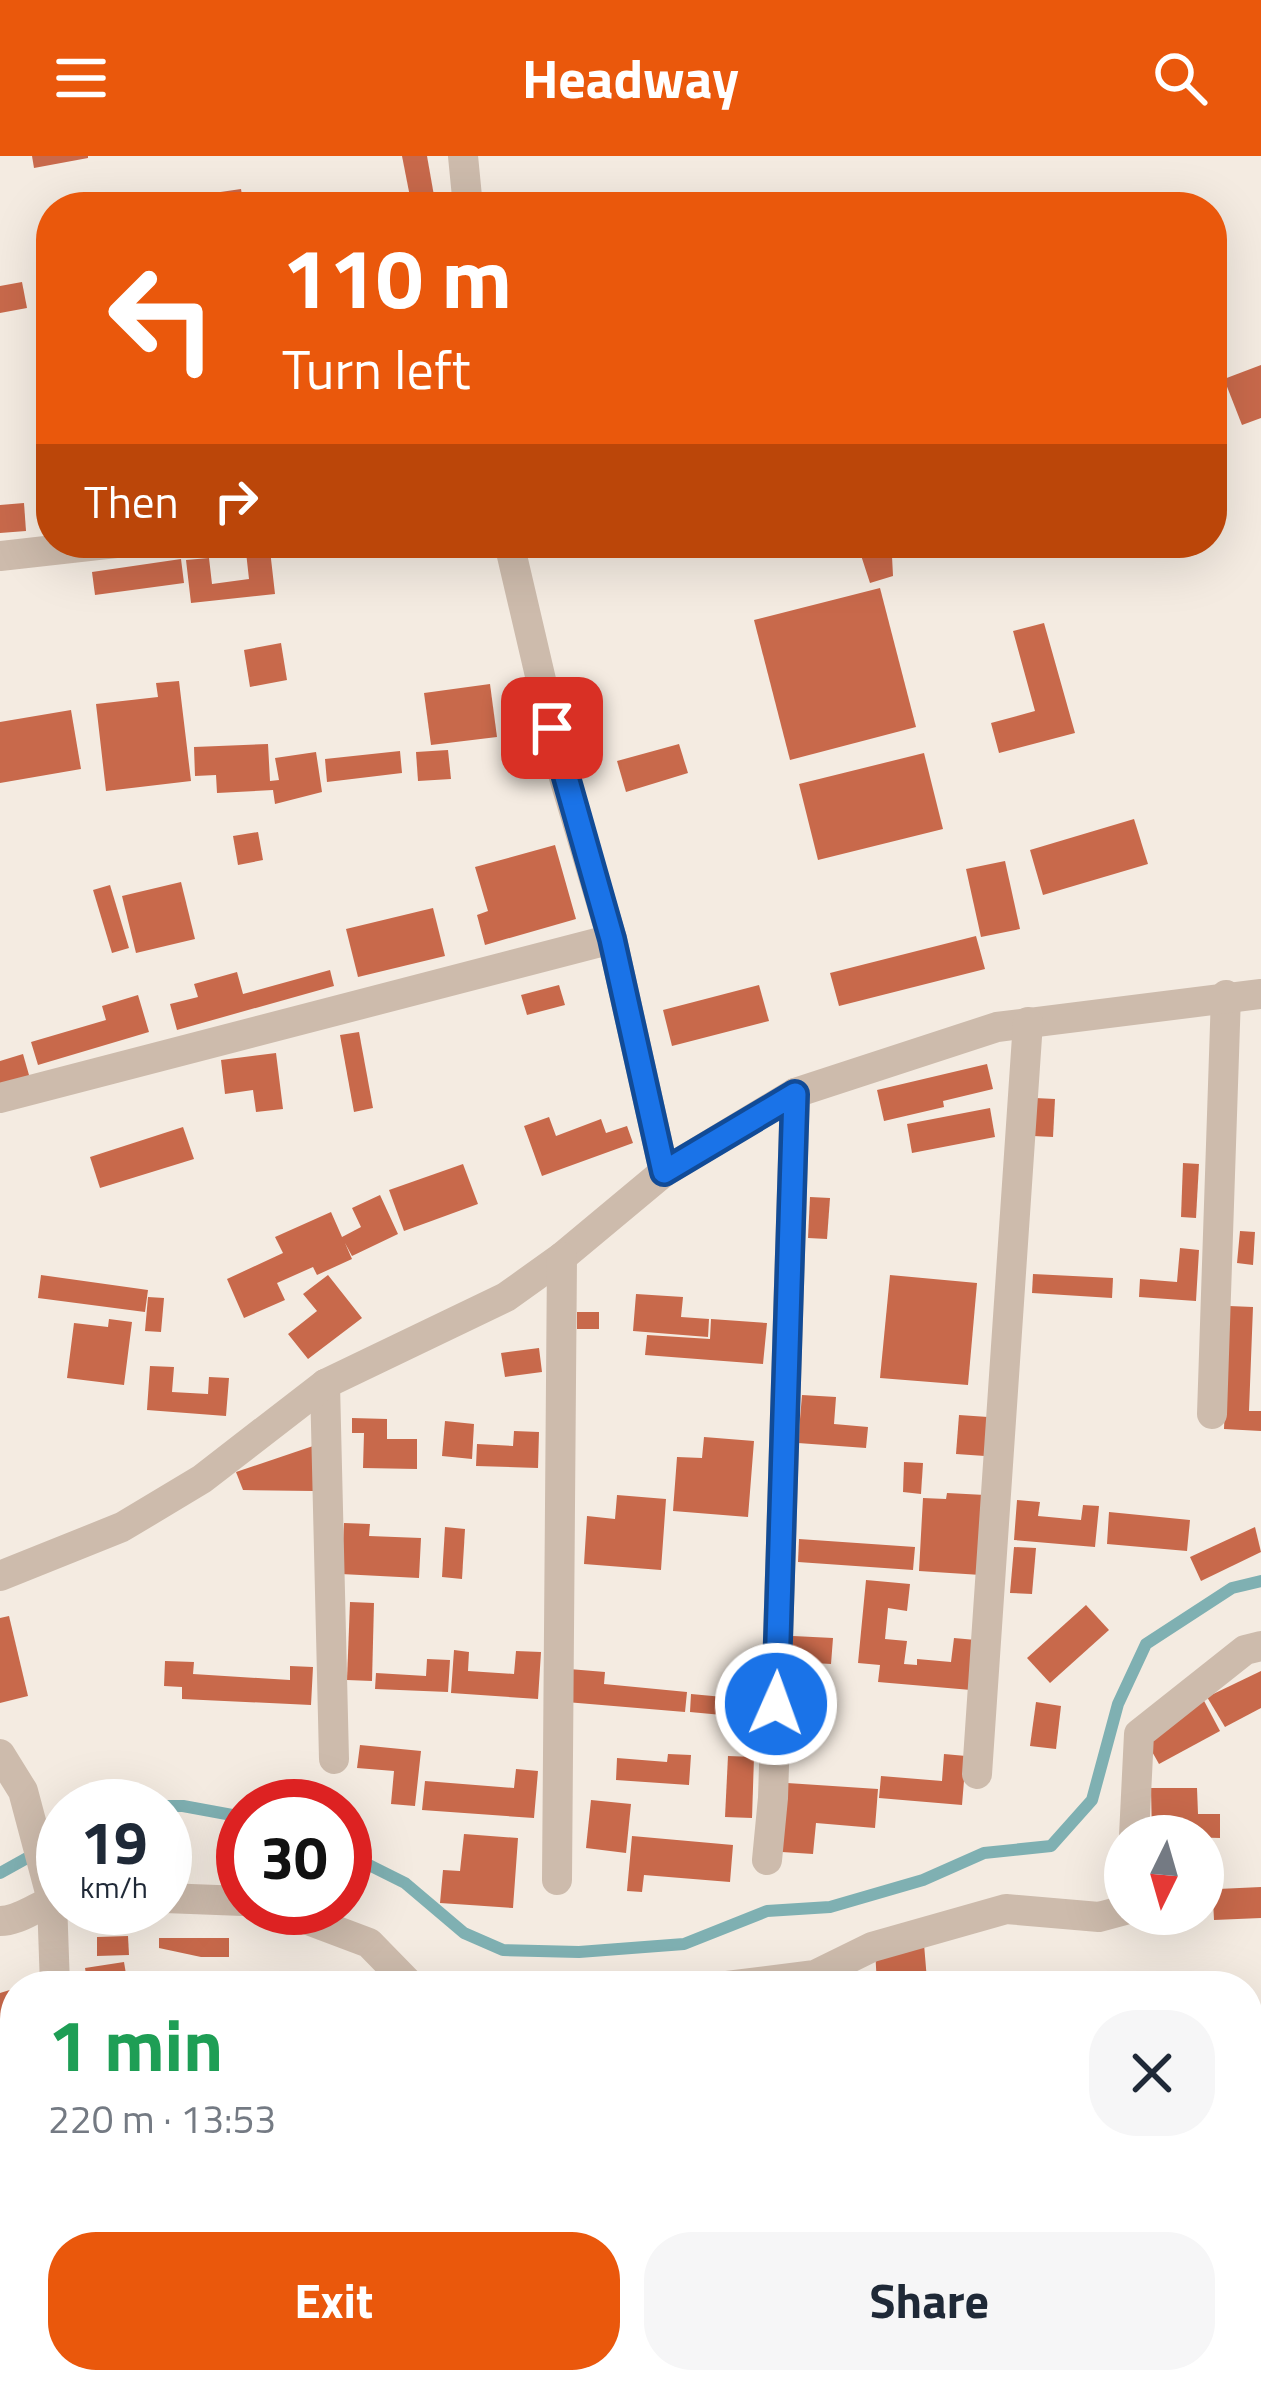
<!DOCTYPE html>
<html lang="en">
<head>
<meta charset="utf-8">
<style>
  :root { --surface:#fff; --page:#f6f6f7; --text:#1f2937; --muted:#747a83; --accent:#ea580c }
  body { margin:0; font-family:"Titillium Web",sans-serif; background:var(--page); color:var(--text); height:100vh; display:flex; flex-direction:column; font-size:45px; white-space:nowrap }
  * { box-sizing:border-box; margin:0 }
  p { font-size:39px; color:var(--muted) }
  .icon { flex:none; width:66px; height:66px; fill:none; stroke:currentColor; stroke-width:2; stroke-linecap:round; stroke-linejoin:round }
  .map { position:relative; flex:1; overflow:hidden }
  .details { position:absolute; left:0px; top:1815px; width:1263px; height:423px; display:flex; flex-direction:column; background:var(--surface); border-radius:48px 48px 0 0; box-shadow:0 12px 48px #0002 }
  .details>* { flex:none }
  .hud { position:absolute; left:36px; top:36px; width:1191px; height:366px; border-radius:48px; box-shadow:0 12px 48px #0002; background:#ea580c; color:#fff; overflow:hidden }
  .needle { width:78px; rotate:185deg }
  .controls { position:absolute; left:1104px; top:1659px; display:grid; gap:24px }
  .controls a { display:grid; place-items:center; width:120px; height:120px; border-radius:50%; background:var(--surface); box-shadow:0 12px 48px #0002; font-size:60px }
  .speed { position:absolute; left:36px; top:1623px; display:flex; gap:24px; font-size:60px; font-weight:700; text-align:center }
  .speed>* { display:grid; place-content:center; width:156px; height:156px; border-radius:50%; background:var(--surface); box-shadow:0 12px 48px #0002; line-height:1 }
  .speed small { font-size:30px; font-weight:400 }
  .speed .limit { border:18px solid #d22; background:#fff; color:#111 }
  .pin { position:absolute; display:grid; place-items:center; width:102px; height:102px; color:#fff; margin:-51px; border-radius:24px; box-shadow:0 6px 18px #0006 }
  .me { position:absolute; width:132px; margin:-66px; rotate:2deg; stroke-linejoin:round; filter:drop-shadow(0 0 9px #0008) }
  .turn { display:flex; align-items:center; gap:42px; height:252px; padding:0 48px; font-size:54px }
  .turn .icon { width:156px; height:156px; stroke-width:2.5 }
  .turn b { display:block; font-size:84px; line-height:102px }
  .then { display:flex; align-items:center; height:114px; padding:0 48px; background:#0003; gap:24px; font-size:45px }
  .round { display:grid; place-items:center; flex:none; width:126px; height:126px; border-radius:48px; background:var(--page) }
  .head { display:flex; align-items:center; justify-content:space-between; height:204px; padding:0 48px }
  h1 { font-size:72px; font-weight:700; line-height:90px; color:#1e9e55 }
  .button { display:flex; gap:24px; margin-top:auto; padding:24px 48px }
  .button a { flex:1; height:138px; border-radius:48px; background:var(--accent); color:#fff; font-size:48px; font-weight:700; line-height:138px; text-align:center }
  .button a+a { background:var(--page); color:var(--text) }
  header { display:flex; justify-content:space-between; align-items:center; height:156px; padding:0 48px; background:var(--accent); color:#fff; font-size:54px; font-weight:700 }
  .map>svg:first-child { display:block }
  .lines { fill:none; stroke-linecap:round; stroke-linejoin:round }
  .stream { stroke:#7fb0b2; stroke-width:12 }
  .building { fill:#c8694b }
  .minor { stroke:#cdbbac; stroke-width:30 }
  .route-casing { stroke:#114b97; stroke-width:30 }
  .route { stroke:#1a73e8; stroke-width:21 }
</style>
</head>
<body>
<header><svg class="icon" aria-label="menu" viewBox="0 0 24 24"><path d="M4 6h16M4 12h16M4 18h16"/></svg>Headway<svg class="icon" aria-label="search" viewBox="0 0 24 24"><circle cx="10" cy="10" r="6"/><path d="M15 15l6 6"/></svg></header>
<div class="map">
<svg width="1261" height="2237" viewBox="0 0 1261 2237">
  <rect width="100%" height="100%" fill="#f4ebe1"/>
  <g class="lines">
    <g class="stream">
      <path d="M118 1650H183L243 1661"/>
      <path d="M345 1697 405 1727 464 1777 503 1794 579 1796 684 1788 767 1755 830 1751 923 1724 984 1697 1051 1690 1092 1644 1118 1548 1146 1488 1232 1432 1261 1425"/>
      <path d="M0 1717 63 1682"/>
    </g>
  </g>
  <g class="building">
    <path d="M32 0H88V2L34 12Z"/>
    <path d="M402 0H427L436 51H412Z"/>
    <path d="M241 33 244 51H160L159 45Z"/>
    <path d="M129 38 131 51H62V48Z"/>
    <path d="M22 126 27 152 0 157V130Z"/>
    <path d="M1261 209V262L1242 269 1224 223Z"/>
    <path d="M24 347 26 375 0 377V349Z"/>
    <path d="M857 387H900L903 396 892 400 893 420 870 427Z"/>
    <path d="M270 394 275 438 191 447 186 404 209 402 212 428 249 423 246 396Z"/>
    <path d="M181 403 184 427 95 439 92 416Z"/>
    <path d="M880 432 916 571 790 604 754 464Z"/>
    <path d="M1044 467 1075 577 999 597 991 567 1035 555 1013 475Z"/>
    <path d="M281 487 287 524 250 531 244 494Z"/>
    <path d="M179 525 191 625 106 635 96 548 158 541 156 527Z"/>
    <path d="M490 528 497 581 431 589 424 537Z"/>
    <path d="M71 554 81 613 0 627V566Z"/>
    <path d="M268 588 270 625 279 624 275 602 316 596 322 636 275 648 273 634 217 637 216 619 195 620 194 591Z"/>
    <path d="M679 588 688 617 626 636 617 605Z"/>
    <path d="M448 594 451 623 418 625 416 596Z"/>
    <path d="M400 595 402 617 327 626 325 603Z"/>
    <path d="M924 597 943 673 818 704 799 628Z"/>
    <path d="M1134 663 1148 708 1043 739 1030 694Z"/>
    <path d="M258 676 263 704 238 709 233 680Z"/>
    <path d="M555 689 576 763 485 789 477 759 488 755 475 711Z"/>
    <path d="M1005 705 1020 773 981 781 966 713Z"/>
    <path d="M181 726 195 783 136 797 122 740Z"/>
    <path d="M110 729 129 792 112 797 93 734Z"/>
    <path d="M433 752 445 800 358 821 346 773Z"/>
    <path d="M976 780 985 813 839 850 830 817Z"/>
    <path d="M330 814 334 830 177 874 170 848 198 841 194 828 237 816 243 838Z"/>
    <path d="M559 829 565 849 527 859 521 839Z"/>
    <path d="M759 829 769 865 672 890 663 854Z"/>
    <path d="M138 839 149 876 38 909 31 886 106 864 102 850Z"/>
    <path d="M359 876 373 952 354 956 340 879Z"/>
    <path d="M276 897 283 953 256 956 253 934 225 938 221 904Z"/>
    <path d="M23 898 31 926 0 934V905Z"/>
    <path d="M987 908 993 933 943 945 944 951 884 965 877 934Z"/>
    <path d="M1035 942 1055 943 1053 981 1033 980Z"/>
    <path d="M990 952 995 981 912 997 907 968Z"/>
    <path d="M549 961 556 980 601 963 606 977 627 970 633 987 542 1020 524 970Z"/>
    <path d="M183 971 194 1003 100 1032 90 1001Z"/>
    <path d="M1183 1007 1199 1008 1196 1062 1181 1061Z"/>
    <path d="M463 1008 478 1048 404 1075 389 1034Z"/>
    <path d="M380 1039 398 1078 352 1100 345 1087 352 1103 317 1119 313 1111 277 1127 285 1144 244 1162 227 1123 283 1097 275 1081 331 1056 342 1081 361 1071 352 1052Z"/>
    <path d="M810 1041 830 1042 827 1083 808 1082Z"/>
    <path d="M1240 1075 1255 1076 1253 1109 1237 1107Z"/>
    <path d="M1180 1092 1199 1094 1196 1145 1139 1141 1140 1123 1177 1126Z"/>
    <path d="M1033 1118 1113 1122 1112 1142 1032 1137Z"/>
    <path d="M41 1119 148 1134 145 1156 38 1142Z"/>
    <path d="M328 1119 362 1162 308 1203 288 1178 317 1155 303 1138Z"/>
    <path d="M890 1119 977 1127 968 1229 880 1222Z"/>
    <path d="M636 1138 683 1141 681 1161 709 1163 708 1181 633 1175Z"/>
    <path d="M148 1141 164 1142 161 1176 145 1175Z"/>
    <path d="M1229 1150 1253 1151 1249 1255H1261V1275L1224 1273Z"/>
    <rect x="577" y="1156" width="22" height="17"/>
    <path d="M109 1163 132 1166 124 1229 67 1222 74 1167 108 1171Z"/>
    <path d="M711 1163 767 1167 763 1208 645 1199 647 1179 710 1183Z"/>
    <path d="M539 1192 542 1216 505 1221 501 1197Z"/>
    <path d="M150 1210 174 1211 172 1236 208 1238 209 1221 229 1222 226 1260 147 1254Z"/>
    <path d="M802 1239 836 1241 834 1268 868 1271 866 1292 798 1287Z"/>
    <path d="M959 1259 988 1261 985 1300 956 1298Z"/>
    <path d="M352 1262 387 1263V1283H417V1313L363 1312 364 1277H352Z"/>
    <path d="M445 1265 474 1268 472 1303 442 1300Z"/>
    <path d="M514 1275 539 1276 538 1312 476 1310 477 1288 513 1290Z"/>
    <path d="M704 1281 754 1285 748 1361 673 1355 677 1301 702 1302Z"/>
    <path d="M316 1289 313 1335 243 1334 236 1316Z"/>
    <path d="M904 1306 923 1307 921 1338 903 1336Z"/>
    <path d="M947 1337 985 1339 981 1419 919 1415 923 1342 946 1343Z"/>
    <path d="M617 1339 666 1343 661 1414 584 1408 587 1360 615 1363Z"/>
    <path d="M1017 1344 1040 1346 1038 1360 1081 1364 1083 1349 1099 1350 1095 1391 1014 1384Z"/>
    <path d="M1109 1356 1190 1364 1187 1395 1107 1388Z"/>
    <path d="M344 1367 370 1368 369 1380 421 1382 419 1422 341 1418Z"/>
    <path d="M445 1371 465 1373 462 1423 442 1421Z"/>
    <path d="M1255 1371 1261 1396 1201 1425 1190 1401Z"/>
    <path d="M799 1383 915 1391 913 1414 798 1406Z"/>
    <path d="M1014 1391 1036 1392 1032 1438 1010 1437Z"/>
    <path d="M866 1424 910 1428 907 1455 888 1452 885 1483 907 1485 904 1508 917 1509V1503L951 1506 954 1482 976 1484 971 1534 878 1526 880 1509 858 1507Z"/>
    <path d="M350 1446 374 1447 372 1525 347 1524Z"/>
    <path d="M1086 1449 1109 1474 1050 1527 1027 1502Z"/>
    <path d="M9 1460 28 1540 0 1547V1462Z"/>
    <path d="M793 1480 833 1482 831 1508 814 1507 812 1531 789 1529Z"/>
    <path d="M454 1494 469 1496 468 1515 514 1518 516 1495 541 1496 538 1543 451 1537Z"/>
    <path d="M427 1503 450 1504 448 1536 375 1533 376 1517 426 1520Z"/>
    <path d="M165 1505 194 1506 193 1518 290 1524V1510L313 1511 311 1549 182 1543V1531L164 1530Z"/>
    <path d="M737 1511 758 1513 754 1562 690 1556 691 1538 734 1542Z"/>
    <path d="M569 1513 605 1516 604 1528 687 1536 685 1556 566 1546Z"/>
    <path d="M1261 1515V1552L1225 1571 1207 1541Z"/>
    <path d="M1202 1541 1220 1575 1159 1608 1150 1592 1159 1564Z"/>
    <path d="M1036 1546 1061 1550 1056 1593 1030 1590Z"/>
    <path d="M360 1589 421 1595 415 1650 391 1648 394 1615 357 1612Z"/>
    <path d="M668 1598 691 1599 689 1629 616 1624 617 1602 667 1606Z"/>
    <path d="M944 1598 966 1600 962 1649 879 1642 881 1620 942 1625Z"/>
    <path d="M728 1600 754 1601 752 1662 725 1661Z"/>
    <path d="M516 1613 538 1615 534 1662 422 1654 425 1625 514 1632Z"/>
    <path d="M787 1627 878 1633 875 1672 816 1667 813 1698 782 1696Z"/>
    <path d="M1151 1632H1197L1198 1658H1220V1682L1152 1680Z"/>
    <path d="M591 1644 631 1648 626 1697 586 1692Z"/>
    <path d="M464 1678 518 1682 513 1752 440 1747 443 1714 460 1715Z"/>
    <path d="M632 1680 733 1689 730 1726 644 1719 642 1736 627 1735Z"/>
    <path d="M1203 1693H1216L1218 1733 1261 1731V1762L1214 1764 1213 1744 1203 1746Z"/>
    <path d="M128 1780 129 1799 97 1800V1781Z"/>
    <path d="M159 1782H229V1801H201L159 1792Z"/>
    <path d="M924 1788 927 1824 1003 1819 1004 1830H877L875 1792Z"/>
    <path d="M124 1806 128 1830H88L85 1812Z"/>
    <path d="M13 1833 15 1869 0 1873V1837Z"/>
    <path d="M1248 1872 1261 1873V1922L1248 1921Z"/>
    <path d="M13 2008 15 2053 0 2055V2010Z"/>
    <path d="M15 2119V2144L0 2146V2122Z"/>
    <path d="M1248 2141 1255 2142 1253 2205H1248Z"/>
    <path d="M806 2223H889L888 2237H805Z"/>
    <path d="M937 2223H980L978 2237H936Z"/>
  </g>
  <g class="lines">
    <g class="minor">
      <path d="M463 0 468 51"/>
      <path d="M509 387 563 618 612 783 664 1016"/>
      <path d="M0 400 116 387"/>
      <path d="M0 942 612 783"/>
      <path d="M325 1228 334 1603"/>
      <path d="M1212 1258 1226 839"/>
      <path d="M0 1420 122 1371 202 1323 325 1228 506 1141 562 1101 664 1016 795 937 997 871 1261 838"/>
      <path d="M0 1598 23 1635 52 1744 55 1830"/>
      <path d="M977 1618 1028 866"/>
      <path d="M1134 1680 1139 1578 1245 1494 1261 1490"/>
      <path d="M767 1704 773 1642 795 937"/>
      <path d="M557 1724 562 1101"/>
      <path d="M165 1742 243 1745"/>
      <path d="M276 1752 369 1787 411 1830"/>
      <path d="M0 1765C23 1765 40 1745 63 1744"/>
      <path d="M727 1830 815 1819 872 1791 1006 1753 1099 1761 1125 1754"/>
      <path d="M120 2223V2237"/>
      <path d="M373 2237 374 2223"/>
      <path d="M580 2237 581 2223"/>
      <path d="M792 2237V2223"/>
    </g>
  </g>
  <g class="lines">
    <g class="route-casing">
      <path id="route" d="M552 572 612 783 664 1016 795 938 776 1548"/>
    </g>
    <use href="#route" class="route"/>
  </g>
</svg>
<div class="controls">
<a><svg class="needle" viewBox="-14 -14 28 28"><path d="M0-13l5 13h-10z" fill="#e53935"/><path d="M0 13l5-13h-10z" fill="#747a83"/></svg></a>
</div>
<div class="speed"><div>19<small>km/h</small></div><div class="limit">30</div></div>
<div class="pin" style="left:552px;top:572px;background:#d93025"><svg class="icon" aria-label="arrive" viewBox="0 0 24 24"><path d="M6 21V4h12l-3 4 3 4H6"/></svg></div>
<svg class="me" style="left:776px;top:1548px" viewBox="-20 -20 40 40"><circle r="17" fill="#1a73e8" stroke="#fff" stroke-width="3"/><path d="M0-11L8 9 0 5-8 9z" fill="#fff"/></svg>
<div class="hud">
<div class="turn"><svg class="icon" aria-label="left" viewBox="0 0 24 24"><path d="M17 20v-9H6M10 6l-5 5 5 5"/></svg><div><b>110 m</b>Turn left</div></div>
<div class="then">Then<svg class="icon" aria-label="right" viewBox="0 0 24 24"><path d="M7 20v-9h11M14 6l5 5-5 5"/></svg></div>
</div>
<section class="details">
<div class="head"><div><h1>1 min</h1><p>220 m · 13:53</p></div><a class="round"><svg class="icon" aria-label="close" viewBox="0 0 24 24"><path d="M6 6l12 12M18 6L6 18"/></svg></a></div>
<div class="button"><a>Exit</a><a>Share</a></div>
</section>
</div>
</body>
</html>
